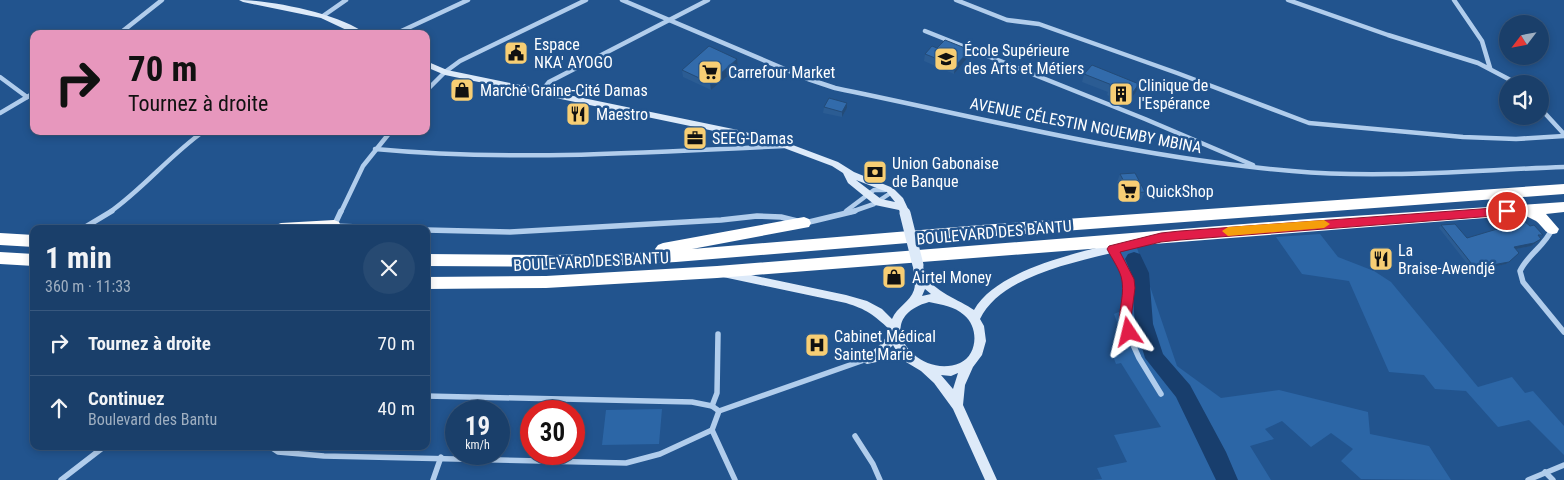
<!DOCTYPE html>
<html lang="fr">
<head>
<meta charset="utf-8">
<style>
  :root { --surface:#1a3f6a; --page:#274a72; --text:#f1f3f6; --muted:#9fafc1; --line:#38587e }
  body { margin:0; font-family:"Roboto Condensed",sans-serif; background:var(--page); color:var(--text); height:100vh; display:flex; flex-direction:column; font-size:19px; white-space:nowrap }
  * { box-sizing:border-box; margin:0 }
  p { font-size:16px; color:var(--muted) }
  .icon { flex:none; width:28px; height:28px; fill:none; stroke:currentColor; stroke-width:2; stroke-linecap:round; stroke-linejoin:round }
  .map { position:relative; flex:1; overflow:hidden }
  .side { position:absolute; left:30px; top:225px; width:400px; height:225px; display:flex; flex-direction:column; background:var(--surface); border-radius:10px; box-shadow:0 2px 8px #0003,0 0 0 1px var(--line) }
  .side>* { flex:none }
  .banner { position:absolute; left:30px; top:30px; width:400px; height:105px; border-radius:10px; box-shadow:0 2px 8px #0003,0 0 0 1px var(--line); background:#e797bd; color:#111; overflow:hidden }
  .needle { width:32px; rotate:238deg }
  .fabs { position:absolute; left:1499px; top:15px; display:grid; gap:10px }
  .fabs a { display:grid; place-items:center; width:50px; height:50px; border-radius:50%; background:var(--surface); box-shadow:0 2px 8px #0003,0 0 0 1px var(--line); font-size:25px }
  .speed { position:absolute; left:445px; top:400px; display:flex; gap:10px; font-size:25px; font-weight:700; text-align:center }
  .speed>* { display:grid; place-content:center; width:65px; height:65px; border-radius:50%; background:var(--surface); box-shadow:0 2px 8px #0003,0 0 0 1px var(--line); line-height:1 }
  .speed small { font-size:12px; font-weight:400 }
  .speed .limit { border:8px solid #d22; background:#fff; color:#111 }
  .pin { position:absolute; display:grid; place-items:center; width:42px; height:42px; color:#fff; margin:-21px; border:2px solid #fff; border-radius:50%; box-shadow:0 1px 5px #0007 }
  .me { position:absolute; width:55px; margin:-28px; rotate:350deg; stroke-linejoin:round; filter:drop-shadow(0 0 4px #0008) }
  .turn { display:flex; align-items:center; gap:18px; height:105px; padding:0 15px; font-size:22px }
  .turn .icon { width:65px; height:65px; stroke-width:2.5 }
  .turn b { display:block; font-size:35px; line-height:42px }
  .round { display:grid; place-items:center; flex:none; width:52px; height:52px; border-radius:26px; background:var(--page) }
  .summary { display:flex; align-items:center; justify-content:space-between; height:85px; padding:0 15px }
  h1 { font-size:30px; font-weight:700; line-height:38px }
  ul { padding:0; list-style:none }
  li { display:flex; align-items:center; gap:15px; height:65px; padding:0 15px; border-top:1px solid var(--line) }
  li div { flex:1 }
  li b { display:block; font-size:19px }
  li em { font-style:normal }
  .map>svg:first-child { display:block }
  .green { fill:#2c66a6 }
  .lines { fill:none; stroke-linecap:round; stroke-linejoin:round }
  .river { fill:#183e6d; fill-rule:evenodd }
  .street-far1 { stroke:#b1cdec; stroke-width:4.5 }
  .street { stroke:#b1cdec; stroke-width:5.5 }
  .secondary { fill:#ddeaf9; fill-rule:evenodd }
  .highway { fill:#fff; fill-rule:evenodd }
  .secondary-bridge { stroke:#ddeaf9; stroke-width:11 }
  .wall { fill:#2b5c93 }
  .shaded-wall { fill:#234b78 }
  .building { fill:#326bab; stroke:#234b78 }
  .route { fill:#e11d48; stroke:#92132f }
  .slow { fill:#f59e0b }
  .labels { text-anchor:middle; stroke-width:5; stroke-linejoin:round; paint-order:stroke }
  .poi-label { font-size:16px; fill:#fff; stroke:#22548e; text-anchor:start }
  .street-label { font-size:16px; fill:#fff; stroke:#22548e }
</style>
</head>
<body>
<div class="map">
<svg width="1564" height="480" viewBox="0 0 1564 480">
  <rect width="100%" height="100%" fill="#22548e"/>
  <g class="green">
    <path d="M1320 234 1338 257 1374 271 1391 282 1478 387 1512 377 1525 393 1533 391 1564 426V455L1529 420 1498 427 1466 391 1435 389 1424 375 1389 372 1349 281 1302 274 1276 237Z"/>
    <path d="M1137 248 1177 366 1221 398 1279 390 1368 412 1370 434 1429 446 1451 480 1361 479 1341 461 1353 449 1331 433 1311 447 1282 421 1265 429 1274 439 1250 446 1271 480H1093L1102 479 1097 468 1127 462 1114 435 1161 427 1121 363 1116 364 1111 351 1127 349 1114 314 1133 306 1113 254Z"/>
    <path d="M662 409 659 444 602 445 606 410Z"/>
  </g>
  <g class="lines">
    <path class="river" d="M1134 252 1140 254 1149 273 1153 324 1163 354 1190 385 1226 452 1238 480H1216L1176 397 1145 358 1135 324 1131 273 1125 259 1128 254Z"/>
    <g class="street-far1">
      <path d="M622 0 808 79 835 88C986 119 1138 158 1292 171 1382 179 1474 170 1564 167"/>
      <path d="M956 0 1007 20 1039 24 1177 73 1309 123 1463 137 1516 139 1564 136"/>
      <path d="M1288 0 1388 35 1478 63 1518 84"/>
      <path d="M1454 0 1482 41 1490 68"/>
      <path d="M323 16 346 0"/>
      <path d="M925 31 1145 119 1253 165"/>
      <path d="M119 34 162 0"/>
      <path d="M395 34 468 0"/>
      <path d="M0 77 27 97"/>
      <path d="M426 91 445 72 460 61 586 0"/>
      <path d="M541 92 549 82 708 0"/>
      <path d="M1540 108 1564 134"/>
      <path d="M0 113 34 93"/>
      <path d="M375 149C512 162 647 152 784 146"/>
      <path d="M846 211 874 190H885"/>
      <path d="M110 212C144 188 170 155 204 131"/>
      <path d="M341 212 363 166 391 131"/>
      <path d="M851 212 874 204 892 192"/>
    </g>
    <g class="street">
      <path d="M341 211 334 226 410 229"/>
      <path d="M805 223 855 211"/>
      <path d="M82 229 112 211"/>
      <path d="M1552 229C1545 246 1528 254 1520 271L1523 282 1564 332"/>
      <path d="M426 230 510 232 721 220 757 216 781 217 797 221"/>
      <path d="M1113 249 1129 283 1125 314 1130 338 1139 358 1161 394"/>
      <path d="M426 396 692 402 712 406 719 411"/>
      <path d="M712 406 717 393 718 334"/>
      <path d="M719 411 867 359"/>
      <path d="M712 430 735 480"/>
      <path d="M855 436 873 464 880 480"/>
      <path d="M269 446 278 452 324 456 626 463 660 454 712 430 719 411"/>
      <path d="M1545 472 1553 480"/>
      <path d="M61 480 105 446"/>
      <path d="M433 480 441 457"/>
      <path d="M1528 480 1564 465"/>
    </g>
    <g class="secondary">
      <path d="M239 0C271 0 341 14 366 34H355L321 18 243 2Z"/>
      <path d="M426 61 447 70 738 130 790 144 838 162 854 172 893 188 903 198 910 213 905 217 902 216 899 210 875 205 848 183 843 173 832 166 784 148 738 136 445 75 426 67ZM856 180 887 192 895 202 881 199Z"/>
      <path d="M1134 239 1138 240 1139 243 1138 246C1091 260 1003 271 980 319L984 326 986 341 982 355 973 367 965 385 963 405 997 480H985L953 409 934 383 921 371 906 362 886 360 867 364 863 362 861 359 863 356C873 352 888 340 889 329 874 315 866 309 846 303L723 277 719 276 718 273 719 270 723 269 846 295 867 301 882 309 892 319C897 307 910 302 914 290 917 280 911 270 914 262H922C923 266 924 270 925 274 932 291 960 300 974 310 998 267 1089 250 1134 239ZM925 289 931 294 922 296ZM929 302C942 305 954 306 964 315 979 327 978 355 960 363 918 381 868 319 929 302ZM893 345 897 352 888 350ZM958 373 953 389 941 375 951 376Z"/>
    </g>
    <g class="highway">
      <path d="M1564 184V194L981 237 676 262 581 267 426 266V254L555 255 657 252 655 249 658 245 663 243 804 217 809 219 811 223 809 227 692 249 981 225Z"/>
      <path d="M1564 202V212L1546 214 1559 229 1557 233C1546 237 1544 227 1536 221 1532 219 1528 217 1524 215L717 278 546 288 426 289V277L546 276 717 266 1308 219Z"/>
      <path d="M334 220 339 222 341 226 340 229H274L276 225 281 223Z"/>
      <path d="M0 233 34 235V247L0 245Z"/>
      <path d="M0 252 34 254V266L0 264Z"/>
    </g>
    <path class="secondary-bridge" d="M905 213 918 265"/>
  </g>
  <g class="wall">
    <path d="M937 48 968 57 954 74 924 61 925 54Z"/>
    <path d="M737 59 738 67 711 90 683 77 682 70Z"/>
    <path d="M1084 74 1139 84 1136 92 1127 104 1107 95 1108 92 1082 82Z"/>
    <path d="M847 103V108L842 117 823 113 824 107Z"/>
    <path d="M1120 174 1145 192 1141 200 1126 201 1117 182Z"/>
    <path d="M1441 225 1467 238 1543 235 1539 237 1541 239 1538 242 1531 246 1516 249 1506 264 1473 271 1439 228Z"/>
  </g>
  <g class="shaded-wall">
    <path d="M970 50 968 57 954 74 955 66Z"/>
    <path d="M737 59 738 67 711 90 710 83Z"/>
    <path d="M1139 84 1136 92 1127 104 1130 96Z"/>
    <path d="M847 103V108L842 117V112Z"/>
    <path d="M1541 239 1531 246 1511 250 1514 247Z"/>
    <path d="M1519 253 1506 264 1473 271 1475 268Z"/>
  </g>
  <g class="building">
    <path d="M945 40 970 50 955 66 925 54 932 46 937 48Z"/>
    <path d="M709 46 737 59 710 83 682 70Z"/>
    <path d="M1092 65 1139 84 1130 96 1110 88 1112 85 1084 74Z"/>
    <path d="M829 98 847 103 842 112 824 107Z"/>
    <path d="M1135 173 1145 192 1130 193 1120 174Z"/>
    <path d="M1524 221 1530 226 1534 225 1543 235H1538L1541 239 1534 243 1514 247 1519 253 1509 262 1475 268 1441 225 1455 224 1467 238Z"/>
  </g>
  <path class="route" d="M1507 207 1513 211 1507 215 1180 240 1161 242 1120 252 1134 279 1135 288 1131 318 1135 332 1133 336 1129 337 1124 336C1114 315 1125 302 1122 281 1121 271 1112 259 1107 249L1109 246 1161 233 1180 231Z"/>
  <path class="slow" d="M1324 220 1330 224 1324 228 1228 236 1222 231 1228 227Z"/>
  <defs>
    <g id="civic-square" transform="scale(1.25)"><rect x="-9" y="-9" width="18" height="18" rx="4" fill="#f7ce74" stroke="#22548e"/><path d="M-.6-6.5H3V-4.5H.6V-3L4-1V1h2V6H-6V1h2V-1L-.6-3ZM-1.2 2.5V6h2.4V2.5Z" fill="#111"/></g>
    <g id="university-square" transform="scale(1.25)"><rect x="-9" y="-9" width="18" height="18" rx="4" fill="#f7ce74" stroke="#22548e"/><path d="M0-5L7-2L0 1L-7-2ZM-4 1L0 2.5L4 1V4Q0 6-4 4Z" fill="#111"/></g>
    <g id="supermarket-square" transform="scale(1.25)"><rect x="-9" y="-9" width="18" height="18" rx="4" fill="#f7ce74" stroke="#22548e"/><path d="M-6-5.5h2.5l.6 2H6L4.5 2H-2.5L-4.4-4H-6ZM-1.5 3.2a1.3 1.3 0 1 0 .1 0ZM3 3.2a1.3 1.3 0 1 0 .1 0Z" fill="#111"/></g>
    <g id="shop-square" transform="scale(1.25)"><rect x="-9" y="-9" width="18" height="18" rx="4" fill="#f7ce74" stroke="#22548e"/><path d="M-5-2.5h2.3a2.7 3.5 0 0 1 5.4 0H5L5.5 6h-11ZM-1.5-2.5h3a1.5 2.3 0 0 0-3 0Z" fill="#111"/></g>
    <g id="building-square" transform="scale(1.25)"><rect x="-9" y="-9" width="18" height="18" rx="4" fill="#f7ce74" stroke="#22548e"/><path d="M-4-6H4V6H1V3H-1V6H-4ZM-2.5-4.3h1.7v1.8h-1.7ZM.8-4.3h1.7v1.8H.8ZM-2.5-1h1.7V.8h-1.7ZM.8-1h1.7V.8H.8Z" fill="#111"/></g>
    <g id="restaurant-square" transform="scale(1.25)"><rect x="-9" y="-9" width="18" height="18" rx="4" fill="#f7ce74" stroke="#22548e"/><path d="M-5-6h1v4h1v-4h1v4h1v-4h1v5L-1.5 .5V6h-2V.5L-5-1ZM5-6V6H3V1.5H1.5Q1.5-4 5-6Z" fill="#111"/></g>
    <g id="office-square" transform="scale(1.25)"><rect x="-9" y="-9" width="18" height="18" rx="4" fill="#f7ce74" stroke="#22548e"/><path d="M-6-3h4V-5.5h4V-3h4V5H-6ZM-1-4.5V-3h2v-1.5ZM-6 0V1H6V0Z" fill="#111"/></g>
    <g id="bank-square" transform="scale(1.25)"><rect x="-9" y="-9" width="18" height="18" rx="4" fill="#f7ce74" stroke="#22548e"/><path d="M-6-4H6V4H-6ZM0-2.3a2.3 2.3 0 1 0 0 4.6a2.3 2.3 0 1 0 0-4.6Z" fill="#111"/></g>
    <g id="hospital-square" transform="scale(1.25)"><rect x="-9" y="-9" width="18" height="18" rx="4" fill="#f7ce74" stroke="#22548e"/><path d="M-5-5h3v3.5h4V-5h3V5h-3V1.5h-4V5h-3Z" fill="#111"/></g>
  </defs>
  <g fill-rule="evenodd">
    <use href="#civic-square" x="516" y="53"/>
    <use href="#university-square" x="946" y="59"/>
    <use href="#supermarket-square" x="710" y="72"/>
    <use href="#shop-square" x="462" y="90"/>
    <use href="#building-square" x="1121" y="94"/>
    <use href="#restaurant-square" x="578" y="114"/>
    <use href="#office-square" x="695" y="138"/>
    <use href="#bank-square" x="875" y="172"/>
    <use href="#supermarket-square" x="1129" y="191"/>
    <use href="#restaurant-square" x="1381" y="259"/>
    <use href="#shop-square" x="894" y="277"/>
    <use href="#hospital-square" x="817" y="345"/>
  </g>
  <g class="labels">
    <g class="poi-label">
      <text x="534" y="50">Espace<tspan x="534" dy="18">NKA' AYOGO</tspan></text>
      <text x="964" y="56">École Supérieure<tspan x="964" dy="18">des Arts et Métiers</tspan></text>
      <text x="728" y="78">Carrefour Market</text>
      <text x="1138" y="91">Clinique de<tspan x="1138" dy="18">l'Espérance</tspan></text>
      <text x="480" y="96">Marché Graine-Cité Damas</text>
      <text x="596" y="120">Maestro</text>
      <text x="712" y="144">SEEG-Damas</text>
      <text x="892" y="169">Union Gabonaise<tspan x="892" dy="18">de Banque</tspan></text>
      <text x="1146" y="197">QuickShop</text>
      <text x="1398" y="256">La<tspan x="1398" dy="18">Braise-Awendjé</tspan></text>
      <text x="912" y="283">Airtel Money</text>
      <text x="834" y="342">Cabinet Médical<tspan x="834" dy="18">Sainte Marie</tspan></text>
    </g>
    <g class="street-label">
      <text transform="translate(1086 125) rotate(11)" y="6">AVENUE CÉLESTIN NGUEMBY MBINA</text>
      <text transform="translate(994 232) rotate(-5)" y="6">BOULEVARD DES BANTU</text>
      <text transform="translate(591 261) rotate(-3)" y="6">BOULEVARD DES BANTU</text>
    </g>
  </g>
</svg>
<div class="fabs">
<a><svg class="needle" viewBox="-14 -14 28 28"><path d="M0-13l5 13h-10z" fill="#e53935"/><path d="M0 13l5-13h-10z" fill="#9fafc1"/></svg></a>
<a><svg class="icon" aria-label="sound" viewBox="0 0 24 24"><path d="M4 9h4l5-4v14l-5-4H4zM17 9q2 3 0 6"/></svg></a>
</div>
<div class="speed"><div>19<small>km/h</small></div><div class="limit">30</div></div>
<div class="pin" style="left:1507px;top:211px;background:#d93025"><svg class="icon" aria-label="arrive" viewBox="0 0 24 24"><path d="M6 21V4h12l-3 4 3 4H6"/></svg></div>
<svg class="me" style="left:1129px;top:332px" viewBox="-20 -20 40 40"><path d="M0-17L14 15 0 8-14 15z" fill="#e11d48" stroke="#fff" stroke-width="4"/></svg>
<div class="banner">
<div class="turn"><svg class="icon" aria-label="right" viewBox="0 0 24 24"><path d="M7 20v-9h11M14 6l5 5-5 5"/></svg><div><b>70 m</b>Tournez à droite</div></div>
</div>
<section class="side">
<div class="summary"><div><h1>1 min</h1><p>360 m · 11:33</p></div><a class="round"><svg class="icon" aria-label="close" viewBox="0 0 24 24"><path d="M6 6l12 12M18 6L6 18"/></svg></a></div>
<ul>
<li><svg class="icon" aria-label="right" viewBox="0 0 24 24"><path d="M7 20v-9h11M14 6l5 5-5 5"/></svg><div><b>Tournez à droite</b></div><em>70 m</em></li>
<li><svg class="icon" aria-label="ahead" viewBox="0 0 24 24"><path d="M12 20V5M6 11l6-6 6 6"/></svg><div><b>Continuez</b><p>Boulevard des Bantu</p></div><em>40 m</em></li>
</ul>
</section>
</div>
</body>
</html>
